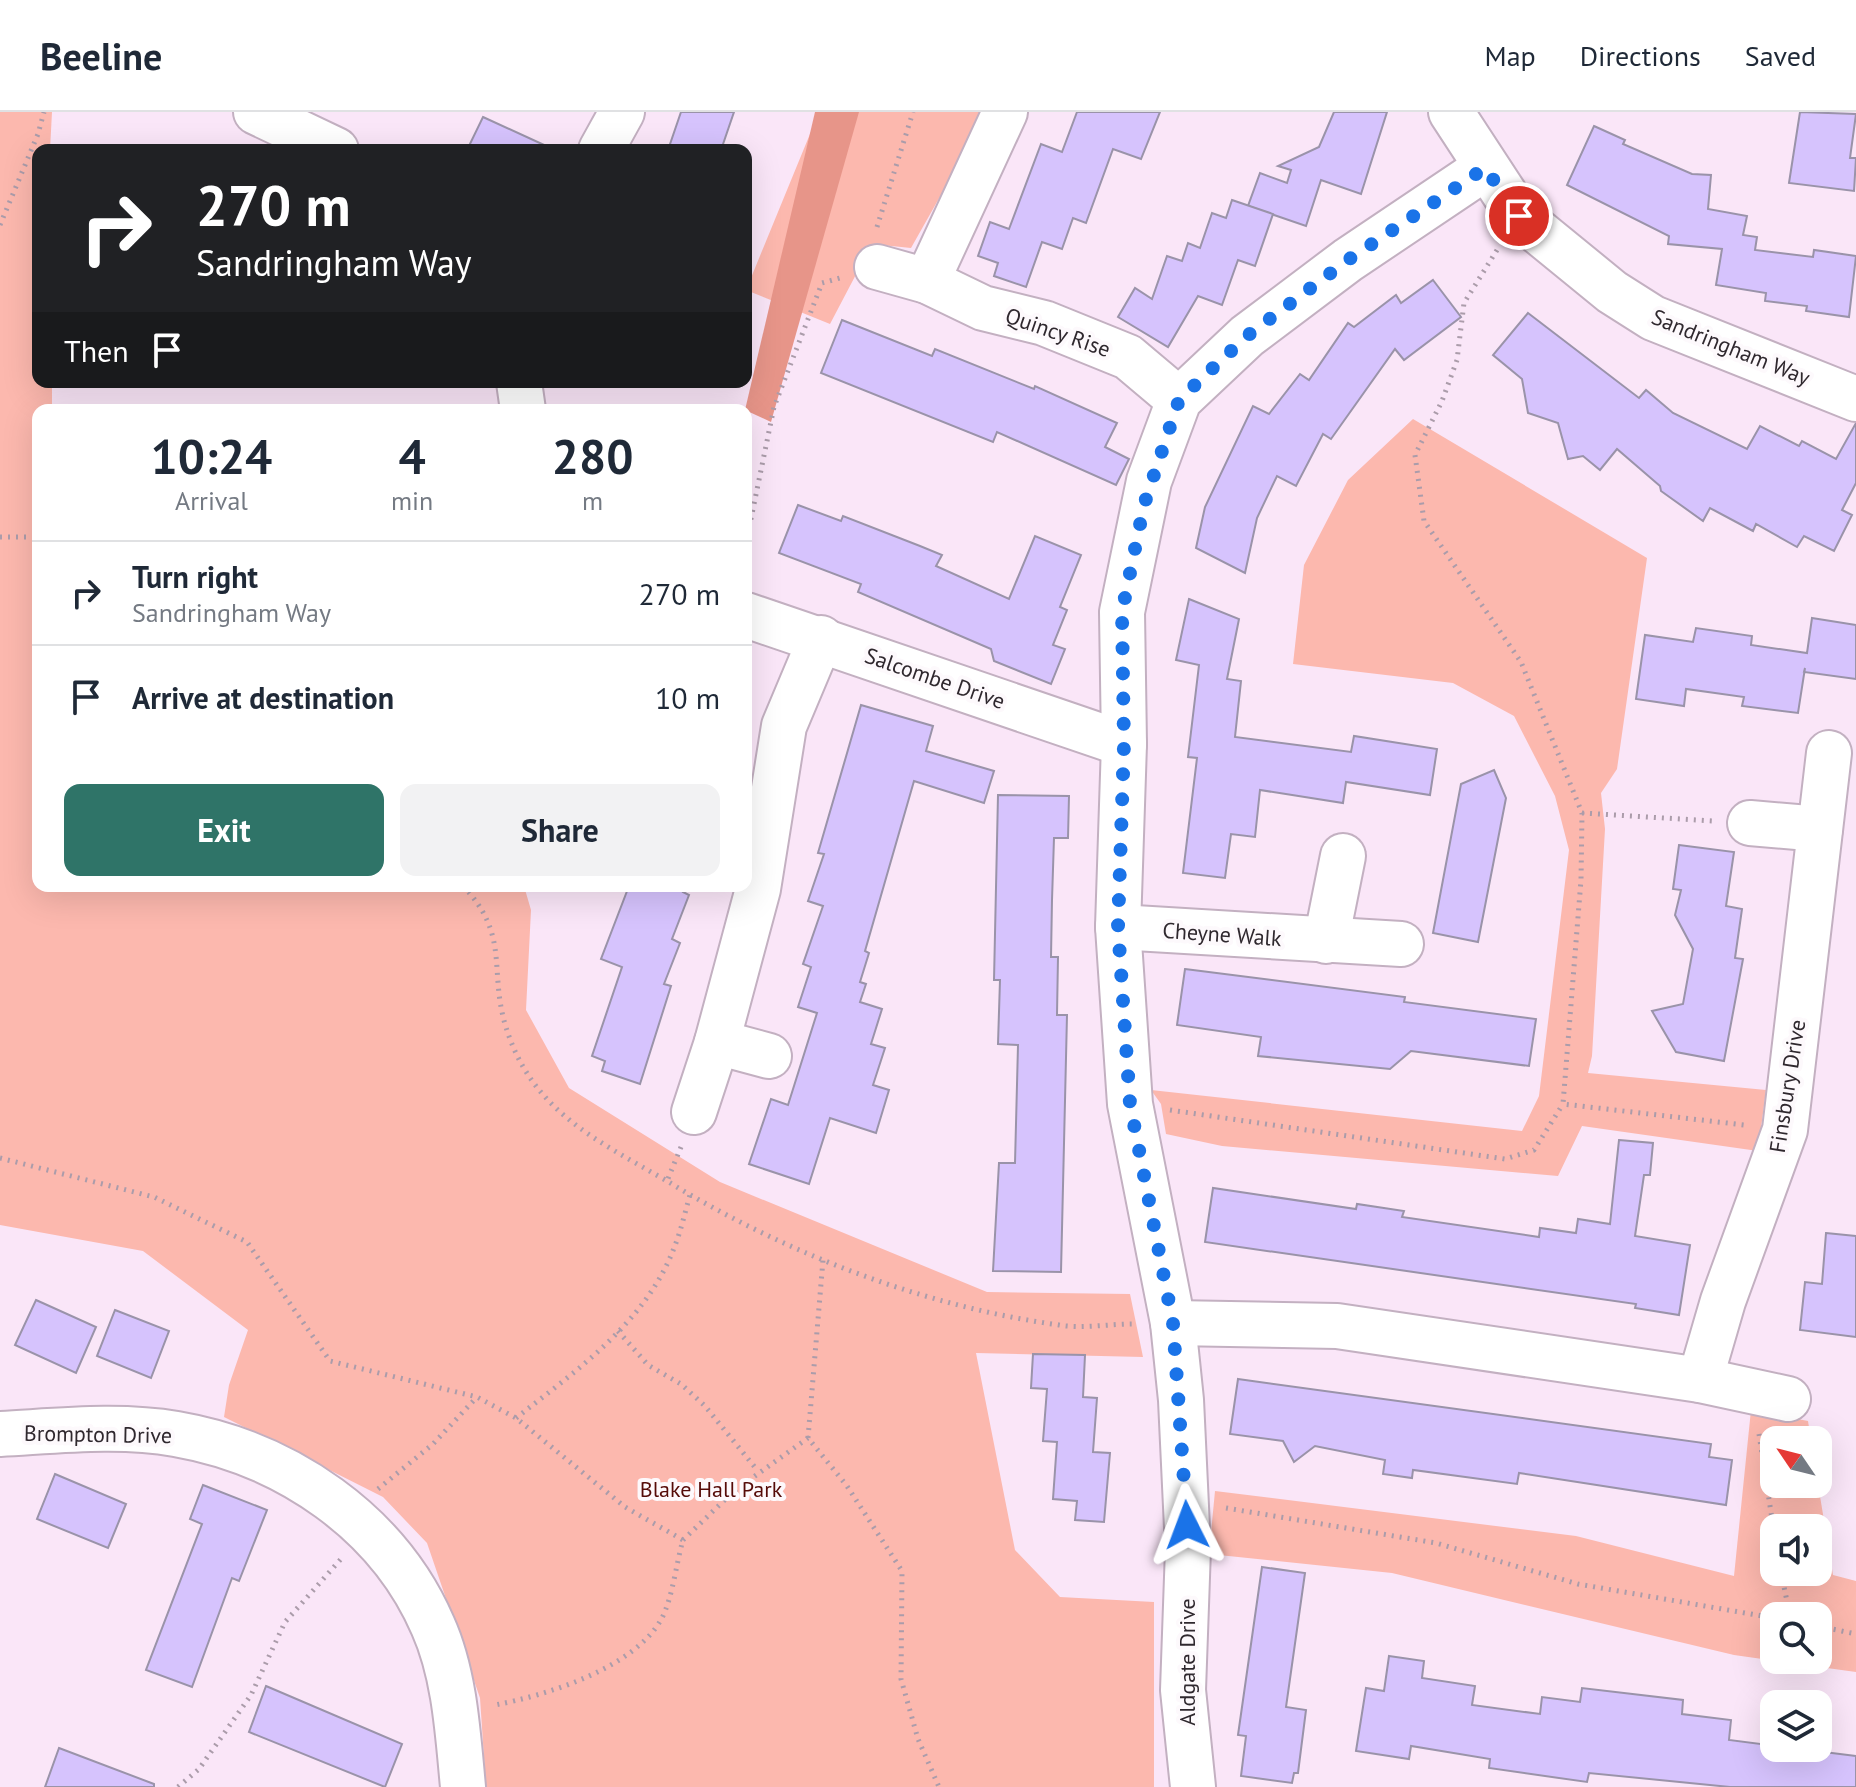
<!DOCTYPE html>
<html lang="en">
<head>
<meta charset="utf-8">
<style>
  :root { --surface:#fff; --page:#f2f2f3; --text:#1f2937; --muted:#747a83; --line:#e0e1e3; --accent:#2f7468 }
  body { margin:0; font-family:"PT Sans",sans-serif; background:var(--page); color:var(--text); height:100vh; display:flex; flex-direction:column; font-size:30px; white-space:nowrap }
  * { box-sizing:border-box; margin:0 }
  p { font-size:26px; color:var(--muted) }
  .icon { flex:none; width:44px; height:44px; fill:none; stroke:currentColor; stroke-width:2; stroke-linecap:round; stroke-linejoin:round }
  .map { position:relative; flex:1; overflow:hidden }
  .side { position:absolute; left:32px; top:292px; width:720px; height:488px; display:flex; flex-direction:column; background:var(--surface); border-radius:16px; box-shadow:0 8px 32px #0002 }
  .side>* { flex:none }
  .top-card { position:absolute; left:32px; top:32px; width:720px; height:244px; border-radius:16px; box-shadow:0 8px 32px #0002; background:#202124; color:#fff; overflow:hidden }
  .needle { width:52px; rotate:305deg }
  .fabs { position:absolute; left:1760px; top:1314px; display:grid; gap:16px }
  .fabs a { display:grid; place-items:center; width:72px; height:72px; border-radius:16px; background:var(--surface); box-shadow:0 8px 32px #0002; font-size:40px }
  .pin { position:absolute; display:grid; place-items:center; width:68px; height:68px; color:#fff; margin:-34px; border:4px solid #fff; border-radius:50%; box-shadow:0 2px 8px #0007 }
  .me { position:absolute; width:88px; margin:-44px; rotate:357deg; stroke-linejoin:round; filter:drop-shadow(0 0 6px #0008) }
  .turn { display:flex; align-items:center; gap:28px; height:168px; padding:0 32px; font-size:36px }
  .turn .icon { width:104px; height:104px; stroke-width:2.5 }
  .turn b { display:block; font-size:56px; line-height:68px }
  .then { display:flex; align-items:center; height:76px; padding:0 32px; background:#0003; gap:16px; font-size:30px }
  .eta { display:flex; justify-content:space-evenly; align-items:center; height:136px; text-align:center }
  .eta b { font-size:48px; font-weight:700; line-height:56px }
  .primary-button { display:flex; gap:16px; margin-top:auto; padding:16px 32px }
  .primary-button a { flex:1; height:92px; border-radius:16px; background:var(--accent); color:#fff; font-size:32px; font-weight:700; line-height:92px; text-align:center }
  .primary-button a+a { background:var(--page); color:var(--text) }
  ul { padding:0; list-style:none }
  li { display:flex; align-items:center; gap:24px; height:104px; padding:0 32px; border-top:2px solid var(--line) }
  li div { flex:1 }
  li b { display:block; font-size:30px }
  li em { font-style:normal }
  header { display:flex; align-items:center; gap:48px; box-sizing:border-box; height:112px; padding:0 40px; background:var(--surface); border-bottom:2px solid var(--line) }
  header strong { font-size:38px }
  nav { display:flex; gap:44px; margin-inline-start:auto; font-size:28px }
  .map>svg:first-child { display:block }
  .green { fill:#fcb8ae; fill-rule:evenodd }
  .forest { fill:#e79589 }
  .building { fill:#d6c3fd; stroke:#9a93a9; stroke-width:2 }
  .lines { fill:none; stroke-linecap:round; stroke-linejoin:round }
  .minor-casing { stroke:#c3b0c1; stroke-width:48 }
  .path { stroke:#ab9caa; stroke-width:5; stroke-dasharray:2 6; stroke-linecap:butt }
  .minor { stroke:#fff; stroke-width:44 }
  .route { stroke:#1a73e8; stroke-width:14; stroke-dasharray:0 25.2 }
  .labels { text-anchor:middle; stroke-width:8; stroke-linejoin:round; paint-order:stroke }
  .street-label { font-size:22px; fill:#2f282e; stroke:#fdf9fc }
  .park-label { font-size:22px; fill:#550b08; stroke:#fdf9fc }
</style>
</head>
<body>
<header>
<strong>Beeline</strong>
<nav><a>Map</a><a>Directions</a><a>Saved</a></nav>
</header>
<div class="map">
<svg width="1856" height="1675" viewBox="0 0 1856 1675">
  <rect width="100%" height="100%" fill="#fae6f8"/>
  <g class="green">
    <path d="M0 0H52L50 38H38V270H52V298H38V774H524L531 798 526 898 569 976 720 1070 987 1180 1130 1182 1143 1245 976 1241 1015 1438 1060 1485 1154 1490V1675H486L480 1586 427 1431 383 1385 224 1305 229 1273 248 1218 143 1139 0 1113Z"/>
    <path d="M819 0H983L968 35 911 136 872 132 830 212 746 178Z"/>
    <path d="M1413 307 1647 446 1617 657 1601 681 1605 717 1592 944 1588 961 1766 978 1758 1039 1582 1014 1558 1064 1222 1034 1166 1022 1161 992 1151 978 1522 1019 1539 984 1569 738 1555 684 1514 604 1453 571 1293 552 1304 453 1348 368Z"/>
    <path d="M1751 1298 1808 1309 1811 1328H1774V1372H1818L1833 1463 1856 1469V1560L1734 1543 1392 1461 1209 1442 1215 1379 1576 1424 1734 1464ZM1774 1416H1818V1460H1774ZM1774 1504H1818V1548H1774Z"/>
  </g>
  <path class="forest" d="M815 0H859L771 310 745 298Z"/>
  <g class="building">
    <path d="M681 0H734L721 38H668Z"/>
    <path d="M1077 0H1160L1141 47 1113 37 1086 111 1073 106 1062 137 1042 130 1026 175 994 164 998 151 978 144 990 110 1009 117 1041 32 1062 40Z"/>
    <path d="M1334 0H1387L1361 82 1321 68 1306 114 1248 94 1260 61 1287 71 1291 58 1278 54 1319 35Z"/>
    <path d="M1800 0 1856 2 1850 46H1856L1854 79 1789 71Z"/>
    <path d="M483 5 555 38H467Z"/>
    <path d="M1594 14 1625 28 1623 32 1692 62 1711 63 1708 97 1747 104 1743 123 1757 125 1755 138 1813 145 1814 138 1856 144 1849 205 1806 199 1807 194 1765 189 1766 181 1716 173 1722 137 1668 132 1669 124 1567 73Z"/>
    <path d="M1232 88 1273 102 1255 154 1238 148 1222 193 1198 184 1168 235 1118 205 1135 176 1152 187 1167 144 1182 149 1188 131 1200 136 1212 101 1226 106Z"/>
    <path d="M1433 168 1461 205 1404 248 1395 237 1331 327 1323 322 1296 374 1277 364 1257 406 1245 461 1196 436 1205 395 1253 294 1269 302 1300 262 1309 268 1348 211 1354 215 1396 183 1401 191Z"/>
    <path d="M1528 201 1639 286 1646 278 1673 301 1747 337 1760 314 1799 334 1802 329 1836 347 1856 311V371L1842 398 1852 403 1834 439 1804 424 1797 435 1756 412 1753 419 1710 396 1703 409 1661 379 1660 374 1617 337 1600 358 1583 344 1568 347 1558 311 1528 301 1522 267 1493 243Z"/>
    <path d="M842 208 932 244 935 237 1034 277 1035 274 1117 311 1105 335 1129 347 1116 373 997 320 993 330 821 261Z"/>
    <path d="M798 393 841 409 843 404 920 434 942 443 936 454 1009 487 1035 424 1081 443 1060 495 1067 498 1053 533 1065 537 1051 572 994 549 991 537 858 480 861 472 779 441Z"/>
    <path d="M1189 487 1239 507 1227 567 1241 569 1235 625 1351 640 1354 624 1437 637 1430 683 1346 670 1343 691 1260 678 1255 725 1231 722 1225 766 1183 761 1197 646 1188 645 1199 553 1176 548Z"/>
    <path d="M1812 506 1856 513V567L1804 560 1805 556 1798 601 1742 594 1744 585 1686 577 1684 594 1636 587 1645 523 1693 530 1696 516 1752 524 1751 533 1807 541Z"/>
    <path d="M861 593 933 614 926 639 994 659 984 691 914 669 865 839 869 841 860 870 866 872 860 890 882 897 871 932 885 936 873 973 889 978 876 1021 830 1006 809 1072 749 1052 771 987 788 993 817 901 798 895 811 855 803 852 823 794 808 789 824 742 818 741Z"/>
    <path d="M1494 658 1506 686 1478 830 1433 821 1461 672Z"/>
    <path d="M998 683 1069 684 1068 726H1054L1052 788 1051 845H1058L1057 903H1067L1061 1160 993 1159 999 1051H1015L1018 933 998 932 1000 868H994Z"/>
    <path d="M1679 733 1734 740 1726 794 1742 797 1735 846 1743 847 1724 949 1676 940 1652 899 1683 892 1693 837 1675 803 1681 778 1673 777Z"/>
    <path d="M629 774H686L683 780 689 783 672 827 680 831 664 872 671 874 640 972 602 959 605 949 592 944 622 855 601 847Z"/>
    <path d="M1185 857 1405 885 1404 890 1536 907 1529 954 1411 939 1390 957 1258 944 1261 925 1177 913Z"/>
    <path d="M1619 1028 1653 1031 1650 1063H1644L1635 1124 1690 1133 1679 1203 1635 1196 1636 1192 1205 1130 1213 1076 1356 1097 1357 1092 1404 1099 1402 1105 1539 1125 1540 1116 1576 1121 1578 1107 1610 1112Z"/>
    <path d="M1826 1121 1856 1124V1225L1800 1218 1805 1170 1822 1172Z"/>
    <path d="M36 1188 96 1215 76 1261 15 1233Z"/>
    <path d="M115 1198 169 1219 151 1266 97 1244Z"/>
    <path d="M1033 1242 1085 1243 1083 1285 1097 1286 1093 1340 1110 1341 1104 1410 1075 1408 1077 1389 1053 1387 1057 1330 1043 1329 1047 1277 1031 1276Z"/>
    <path d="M1238 1267 1711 1332 1709 1345 1732 1348 1726 1393 1519 1361 1517 1372 1413 1358 1412 1366 1383 1362 1385 1348 1315 1334 1294 1350 1283 1329 1230 1322Z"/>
    <path d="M55 1362 126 1392 108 1436 37 1407Z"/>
    <path d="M203 1373 267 1398 239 1469 232 1466 192 1575 146 1558 202 1412 190 1407Z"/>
    <path d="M1262 1455 1305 1461 1286 1595 1306 1598 1298 1661H1294L1292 1671 1241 1664 1246 1624 1238 1623Z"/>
    <path d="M1389 1544 1424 1549 1422 1566 1475 1574 1472 1593 1540 1602 1542 1585 1580 1590 1582 1576 1683 1588 1682 1602 1731 1608 1729 1628 1856 1644V1675H1730L1589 1661 1587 1670 1489 1656 1490 1647 1411 1634 1409 1647 1356 1639 1366 1576 1384 1579Z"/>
    <path d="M266 1574 402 1632 385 1675 249 1620Z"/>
    <path d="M59 1636 154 1672V1675H45Z"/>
  </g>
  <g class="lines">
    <g class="minor-casing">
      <g id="minor">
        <path d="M256 0 336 38"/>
        <path d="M1451 0 1519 104 1612 180 1653 206 1856 287"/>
        <path d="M601 38 622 0"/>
        <path d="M877 155 927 169 983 196 1044 211 1128 245 1179 288"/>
        <path d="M927 169 1005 0"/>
        <path d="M519 270 523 298"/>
        <path d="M746 503 1124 632"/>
        <path d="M1750 711 1820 717"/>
        <path d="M1118 815 1401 832"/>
        <path d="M1326 829 1343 744"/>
        <path d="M717 930 769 944"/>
        <path d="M694 1000 717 930 758 777 784 614 821 526"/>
        <path d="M1173 1211 1337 1214 1700 1268 1788 1287"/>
        <path d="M1700 1268 1723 1189 1785 1018 1829 641"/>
        <path d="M0 1322C57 1319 119 1312 176 1322 286 1341 388 1410 433 1514 455 1563 458 1623 463 1675"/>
        <path d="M1193 1675 1183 1578 1188 1437 1181 1288 1173 1211 1130 992 1118 815 1124 632 1122 500 1149 369 1179 288 1247 224 1348 148 1485 56"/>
      </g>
    </g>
    <g class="path">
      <path d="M0 113 38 22 44 0"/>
      <path d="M877 115 913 0"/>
      <path d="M1497 138 1464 191 1457 248 1442 289 1415 343 1424 409 1521 550 1582 701 1581 768 1563 992 1744 1013"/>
      <path d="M0 425H38"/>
      <path d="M746 431 774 295 822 171 840 166"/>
      <path d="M1582 701 1713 709"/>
      <path d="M463 774C510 823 489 857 505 912 530 998 596 1028 667 1069"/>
      <path d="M1170 998 1505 1047 1534 1038 1563 992"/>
      <path d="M681 1035 667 1069C785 1141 922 1194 1059 1213 1082 1217 1109 1212 1132 1212"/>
      <path d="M0 1046 154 1085 247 1130 330 1249 477 1285 516 1306 625 1395 683 1428C676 1452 673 1484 662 1506 635 1556 547 1583 495 1593"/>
      <path d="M618 1219 648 1253 681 1272 705 1294 758 1359"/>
      <path d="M516 1306C576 1259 646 1210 674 1136 681 1119 685 1100 690 1083"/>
      <path d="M1759 1322 1774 1420"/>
      <path d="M808 1326 823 1148"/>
      <path d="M378 1377 433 1332 477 1285"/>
      <path d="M1226 1396 1436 1431 1578 1472 1774 1506"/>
      <path d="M683 1428 734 1379 808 1326 847 1374 902 1459 901 1567 918 1627 939 1675"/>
      <path d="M1781 1460 1790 1504"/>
      <path d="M1818 1514 1856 1522"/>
      <path d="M178 1675 199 1657 251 1583 285 1510 341 1447"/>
    </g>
    <use href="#minor" class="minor"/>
  </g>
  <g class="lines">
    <path class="route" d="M1187 1413 1173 1211 1130 992 1118 815 1124 632 1122 500 1144 393 1179 288 1247 224 1348 148 1485 56 1519 104"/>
  </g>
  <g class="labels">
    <g class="street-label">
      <text transform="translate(1058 220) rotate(19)" y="8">Quincy Rise</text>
      <text transform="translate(1731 235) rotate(22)" y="8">Sandringham Way</text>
      <text transform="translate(935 566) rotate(19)" y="8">Salcombe Drive</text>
      <text transform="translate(1222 822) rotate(4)" y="8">Cheyne Walk</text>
      <text transform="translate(1787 974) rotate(-81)" y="8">Finsbury Drive</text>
      <text transform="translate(98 1322) rotate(1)" y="8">Brompton Drive</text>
      <text transform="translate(1187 1550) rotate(-90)" y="8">Aldgate Drive</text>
    </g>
    <g class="park-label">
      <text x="711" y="1385">Blake Hall Park</text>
    </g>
  </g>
</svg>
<div class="fabs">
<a><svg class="needle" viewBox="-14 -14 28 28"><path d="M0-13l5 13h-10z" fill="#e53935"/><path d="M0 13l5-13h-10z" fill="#747a83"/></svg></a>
<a><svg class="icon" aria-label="sound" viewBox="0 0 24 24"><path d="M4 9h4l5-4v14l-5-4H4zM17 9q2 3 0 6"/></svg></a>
<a><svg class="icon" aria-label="search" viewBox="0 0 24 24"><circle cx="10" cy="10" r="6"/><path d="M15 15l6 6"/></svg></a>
<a><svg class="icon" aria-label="layers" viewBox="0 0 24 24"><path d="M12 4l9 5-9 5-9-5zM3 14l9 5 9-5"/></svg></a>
</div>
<div class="pin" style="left:1519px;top:104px;background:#d93025"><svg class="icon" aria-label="arrive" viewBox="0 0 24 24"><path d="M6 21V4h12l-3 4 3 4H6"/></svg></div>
<svg class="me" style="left:1187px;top:1413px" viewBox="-20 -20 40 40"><path d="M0-17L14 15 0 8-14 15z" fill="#1a73e8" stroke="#fff" stroke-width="4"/></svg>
<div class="top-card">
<div class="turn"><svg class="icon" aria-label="right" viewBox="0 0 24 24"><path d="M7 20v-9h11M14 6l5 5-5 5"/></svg><div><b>270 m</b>Sandringham Way</div></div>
<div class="then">Then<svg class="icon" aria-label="arrive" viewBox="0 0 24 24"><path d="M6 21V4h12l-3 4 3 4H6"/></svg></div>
</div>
<section class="side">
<div class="eta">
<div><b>10:24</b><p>Arrival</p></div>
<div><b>4</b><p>min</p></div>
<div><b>280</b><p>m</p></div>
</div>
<ul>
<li><svg class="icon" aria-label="right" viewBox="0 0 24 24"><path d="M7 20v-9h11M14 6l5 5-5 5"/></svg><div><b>Turn right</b><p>Sandringham Way</p></div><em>270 m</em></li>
<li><svg class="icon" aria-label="arrive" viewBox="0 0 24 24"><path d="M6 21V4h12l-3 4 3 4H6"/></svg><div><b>Arrive at destination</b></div><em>10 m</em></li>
</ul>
<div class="primary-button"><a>Exit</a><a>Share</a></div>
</section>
</div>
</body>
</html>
